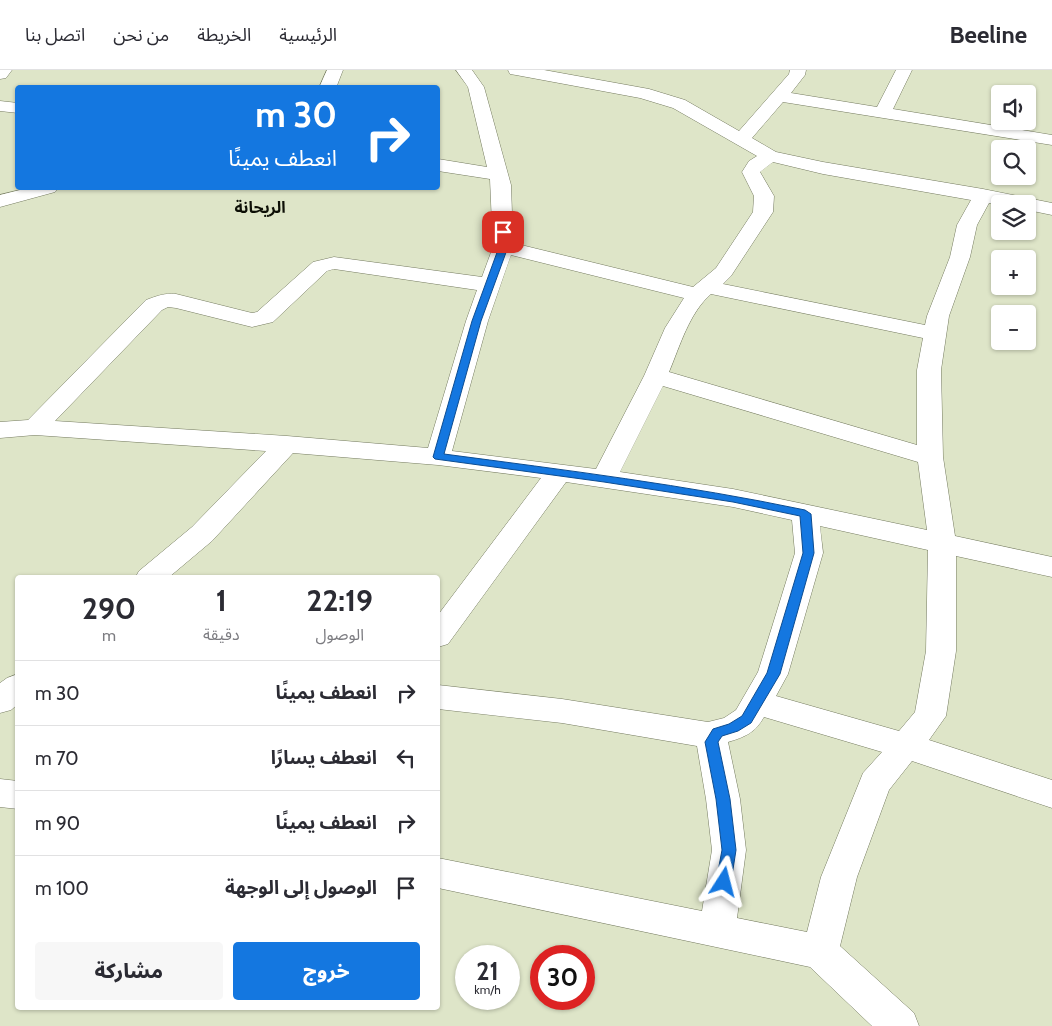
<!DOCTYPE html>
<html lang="ar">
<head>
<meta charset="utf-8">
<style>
  :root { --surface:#fff; --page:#f7f7f7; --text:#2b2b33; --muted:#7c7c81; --line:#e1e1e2; --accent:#1477e0 }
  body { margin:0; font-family:Cabin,"Noto Sans Arabic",sans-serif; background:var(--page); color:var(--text); direction:rtl; height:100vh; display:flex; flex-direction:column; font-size:19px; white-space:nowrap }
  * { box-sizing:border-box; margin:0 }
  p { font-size:16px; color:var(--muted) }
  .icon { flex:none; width:28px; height:28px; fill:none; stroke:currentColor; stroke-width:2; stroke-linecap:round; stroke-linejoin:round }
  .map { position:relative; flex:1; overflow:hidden; direction:ltr }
  .details { position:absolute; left:15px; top:505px; width:425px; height:435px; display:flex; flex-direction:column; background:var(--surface); border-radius:5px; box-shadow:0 1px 4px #0004; direction:rtl }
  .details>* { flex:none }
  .guide { position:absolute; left:15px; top:15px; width:425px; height:105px; border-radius:5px; box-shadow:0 1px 4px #0004; direction:rtl; background:#1477e0; color:#fff; overflow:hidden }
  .tools { position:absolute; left:991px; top:15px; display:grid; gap:10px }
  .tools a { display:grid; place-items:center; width:45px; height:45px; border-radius:5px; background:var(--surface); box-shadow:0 1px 4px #0004; font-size:25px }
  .speed { position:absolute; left:455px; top:875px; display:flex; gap:10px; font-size:25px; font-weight:700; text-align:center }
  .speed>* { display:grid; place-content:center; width:65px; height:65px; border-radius:50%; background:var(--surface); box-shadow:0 1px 4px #0004; line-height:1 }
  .speed small { font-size:12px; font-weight:400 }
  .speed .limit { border:8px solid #d22; background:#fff; color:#111 }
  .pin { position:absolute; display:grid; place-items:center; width:42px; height:42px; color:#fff; margin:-21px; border-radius:10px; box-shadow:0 2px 8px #0006 }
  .me { position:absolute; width:55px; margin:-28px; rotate:9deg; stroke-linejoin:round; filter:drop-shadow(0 0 4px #0008) }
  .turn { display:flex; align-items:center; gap:18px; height:105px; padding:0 20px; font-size:22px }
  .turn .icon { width:65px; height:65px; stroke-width:2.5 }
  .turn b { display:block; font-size:35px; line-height:42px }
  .eta { display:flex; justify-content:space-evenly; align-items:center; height:85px; text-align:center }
  .eta b { font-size:30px; font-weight:800; line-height:35px }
  .button { display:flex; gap:10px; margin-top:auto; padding:10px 20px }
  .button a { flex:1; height:58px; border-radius:5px; background:var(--accent); color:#fff; font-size:20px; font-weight:800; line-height:58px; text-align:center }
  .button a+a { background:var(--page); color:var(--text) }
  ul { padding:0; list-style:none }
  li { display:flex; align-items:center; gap:15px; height:65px; padding:0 20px; border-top:1px solid var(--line) }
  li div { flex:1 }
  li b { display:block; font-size:19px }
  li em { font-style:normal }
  header { display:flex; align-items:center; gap:30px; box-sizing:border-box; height:70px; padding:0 25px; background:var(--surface); border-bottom:1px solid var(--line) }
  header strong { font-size:24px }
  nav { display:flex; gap:28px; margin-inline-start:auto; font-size:18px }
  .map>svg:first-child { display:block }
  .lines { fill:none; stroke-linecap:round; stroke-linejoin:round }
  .street-casing { stroke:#757b60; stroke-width:1 }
  .secondary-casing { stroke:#757b60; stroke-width:1 }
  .street { fill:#fff; fill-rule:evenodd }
  .secondary { fill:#fff; fill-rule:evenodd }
  .route { fill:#1477e0; stroke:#0d4d92 }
  .labels { text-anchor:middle; stroke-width:4; stroke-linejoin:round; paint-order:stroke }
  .far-quarter-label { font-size:16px; font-weight:bold; fill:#0d0f06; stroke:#dee5c8 }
</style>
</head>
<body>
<header>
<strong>Beeline</strong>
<nav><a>الرئيسية</a><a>الخريطة</a><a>من نحن</a><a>اتصل بنا</a></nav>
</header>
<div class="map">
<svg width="1052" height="956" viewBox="0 0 1052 956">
  <rect width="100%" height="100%" fill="#dee5c8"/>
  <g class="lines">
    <g class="street-casing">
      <g id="street">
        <path d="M327 0H343L336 18H319Z"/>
        <path d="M456 0H472L484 17 511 115 513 173 693 217 716 198 753 142 754 126 742 102 749 91 757 86 673 38 640 28 516 5 510 4 508 0H544L649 19 685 30 739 61 789 4 790 0H806L805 5 791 23 877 37 896 0H912L893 39 1052 65V75L783 32 752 68 776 82 823 92 983 119 1052 133V145L1028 140V134L1000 135 989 133 977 155 970 187 949 246 941 300 943 387 955 466 1052 487V507L956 486V581L946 646 929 670 1052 710V738L912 691 889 720 857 807 840 876 914 943 919 956H872L810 897 438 818V788L702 841 712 780 706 729 697 676 562 653 438 639V615L562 629 708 652 724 648 736 640 758 602 795 483 792 450 733 437 566 412 448 574 438 577V545L541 408 438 395 293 383 212 471 168 508H135L139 501 192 457 266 381 35 365 0 368V352L28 350 146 230C157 226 164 223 176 224L252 243 257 242 313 192 334 187 482 207 493 177 490 109 438 101V89L487 97 468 17ZM773 92 823 104 971 130 957 155 950 187 927 246 925 255 723 214 731 206 773 142 774 126 760 102ZM511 185 684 228 665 258 644 306 596 399 452 381 488 251ZM334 199 477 220 466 251 428 378 287 366 55 351 162 240 168 237 176 238 252 257 273 252 327 201ZM711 224 923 268 917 300V375L669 302C680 276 689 243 711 224ZM663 316 918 392 927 460 733 419 620 402ZM820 456 928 480 926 581 915 642 899 661 776 626 788 604 823 483ZM764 647 882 682 863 703 859 713 821 807 807 862 737 848 746 780 740 729 728 672C745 667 755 663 764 647Z"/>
        <path d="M0 31 18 33V43L0 41Z"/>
        <path d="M28 118H58L55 122 0 137V125Z"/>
        <path d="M18 604V634L11 640 0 643V613L7 608Z"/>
        <path d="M0 709 18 711V739L0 737Z"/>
      </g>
    </g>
    <g class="secondary-casing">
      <path id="secondary" d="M0 0H12L6 8 0 9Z"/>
    </g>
    <use href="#street" class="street"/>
    <use href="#secondary" class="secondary"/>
  </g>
  <path class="route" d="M500 160 507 162 508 177 481 251 444 384C565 400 686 415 805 440L811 444 814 483 780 604 751 653 738 661 722 666 718 672 730 729 736 780 731 812 729 816 724 818 719 816 716 812 722 780 716 729 705 672 713 659 729 654 742 646 767 603 803 483 800 446 733 432 604 412 435 389 433 387 472 251 499 177Z"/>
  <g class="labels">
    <g class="far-quarter-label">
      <text x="260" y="143">الريحانة</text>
    </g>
  </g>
</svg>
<div class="tools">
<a><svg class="icon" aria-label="sound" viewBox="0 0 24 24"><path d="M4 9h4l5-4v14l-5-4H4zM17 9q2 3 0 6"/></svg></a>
<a><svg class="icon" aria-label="search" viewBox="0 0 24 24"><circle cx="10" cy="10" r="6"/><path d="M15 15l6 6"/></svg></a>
<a><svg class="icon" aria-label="layers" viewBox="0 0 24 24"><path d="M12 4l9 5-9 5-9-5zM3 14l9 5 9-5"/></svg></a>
<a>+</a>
<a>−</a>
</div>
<div class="speed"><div>21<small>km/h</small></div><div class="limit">30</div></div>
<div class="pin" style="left:503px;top:162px;background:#d93025"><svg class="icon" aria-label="arrive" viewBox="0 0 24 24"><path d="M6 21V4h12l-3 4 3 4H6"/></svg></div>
<svg class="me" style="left:724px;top:812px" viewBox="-20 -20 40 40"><path d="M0-17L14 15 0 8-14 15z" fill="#1477e0" stroke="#fff" stroke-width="4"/></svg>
<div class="guide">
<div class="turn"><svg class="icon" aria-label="right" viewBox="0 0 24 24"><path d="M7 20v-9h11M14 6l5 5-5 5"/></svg><div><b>30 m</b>انعطف يمينًا</div></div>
</div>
<section class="details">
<div class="eta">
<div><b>22:19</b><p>الوصول</p></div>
<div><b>1</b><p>دقيقة</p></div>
<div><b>290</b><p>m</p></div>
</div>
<ul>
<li><svg class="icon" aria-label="right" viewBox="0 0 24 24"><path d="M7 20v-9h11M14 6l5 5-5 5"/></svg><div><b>انعطف يمينًا</b></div><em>30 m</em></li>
<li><svg class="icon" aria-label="left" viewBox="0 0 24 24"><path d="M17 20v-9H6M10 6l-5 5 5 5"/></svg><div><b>انعطف يسارًا</b></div><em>70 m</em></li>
<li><svg class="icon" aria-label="right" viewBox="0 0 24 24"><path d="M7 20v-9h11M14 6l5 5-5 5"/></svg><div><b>انعطف يمينًا</b></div><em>90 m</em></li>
<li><svg class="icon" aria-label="arrive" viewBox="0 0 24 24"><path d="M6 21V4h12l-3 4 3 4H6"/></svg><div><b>الوصول إلى الوجهة</b></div><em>100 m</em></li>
</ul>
<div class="button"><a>خروج</a><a>مشاركة</a></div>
</section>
</div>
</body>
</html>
